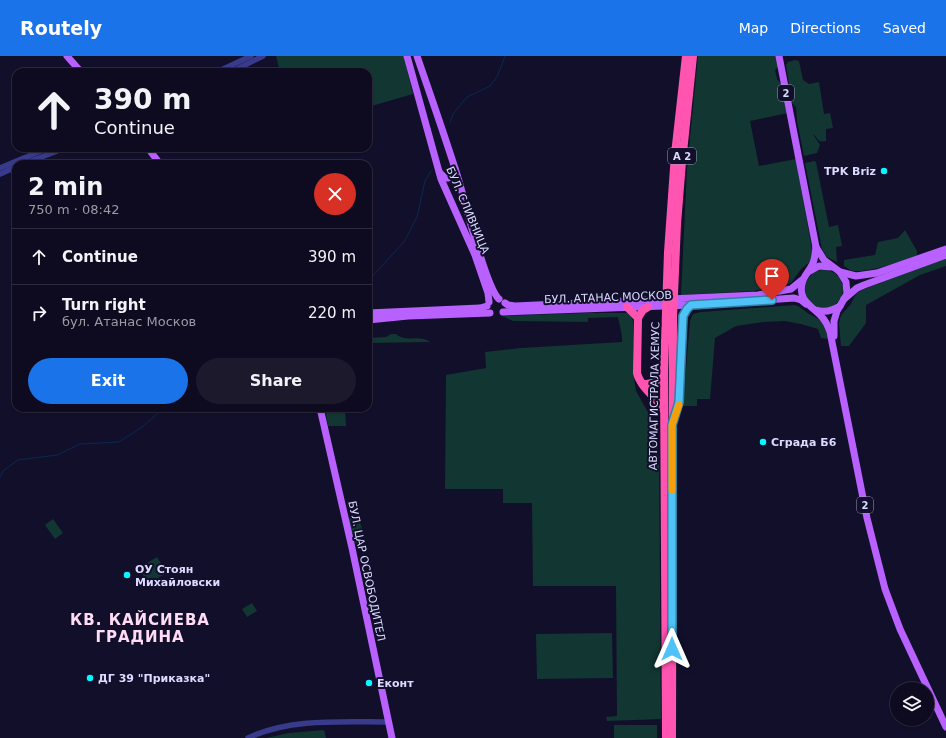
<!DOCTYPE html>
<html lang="en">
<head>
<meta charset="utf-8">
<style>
  :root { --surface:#0e0b20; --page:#1c192d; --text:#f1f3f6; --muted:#9b9ba5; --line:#2e2b3e; --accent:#1a73e8 }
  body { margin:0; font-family:"DejaVu Sans",sans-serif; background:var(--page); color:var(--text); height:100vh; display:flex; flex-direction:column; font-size:15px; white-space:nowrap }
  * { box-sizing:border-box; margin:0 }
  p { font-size:13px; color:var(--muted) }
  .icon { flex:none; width:22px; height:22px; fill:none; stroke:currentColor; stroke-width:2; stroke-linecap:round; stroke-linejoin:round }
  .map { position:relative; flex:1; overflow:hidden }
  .drawer { position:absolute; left:12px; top:104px; width:360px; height:252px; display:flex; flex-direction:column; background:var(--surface); border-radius:12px; box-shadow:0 1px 3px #0004,0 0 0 1px var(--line) }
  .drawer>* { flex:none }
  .top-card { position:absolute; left:12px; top:12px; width:360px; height:84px; border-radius:12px; box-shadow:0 1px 3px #0004,0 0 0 1px var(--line); background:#0e0b20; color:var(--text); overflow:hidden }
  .controls { position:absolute; left:890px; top:626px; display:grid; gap:8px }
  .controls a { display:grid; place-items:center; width:44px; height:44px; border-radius:50%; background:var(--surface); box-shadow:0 1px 3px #0004,0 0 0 1px var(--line); font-size:20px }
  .pin { position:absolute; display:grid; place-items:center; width:34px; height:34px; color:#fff; margin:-41px -17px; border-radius:50% 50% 50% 0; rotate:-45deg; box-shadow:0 0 4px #0007 }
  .pin .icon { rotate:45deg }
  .me { position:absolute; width:44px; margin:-22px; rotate:0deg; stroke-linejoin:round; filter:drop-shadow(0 0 3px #0008) }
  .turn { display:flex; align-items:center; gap:14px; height:84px; padding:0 16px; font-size:18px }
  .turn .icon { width:52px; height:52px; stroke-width:2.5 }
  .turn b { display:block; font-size:28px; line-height:34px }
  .round { display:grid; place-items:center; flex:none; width:42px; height:42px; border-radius:21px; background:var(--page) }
  .head { display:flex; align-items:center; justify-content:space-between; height:68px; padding:0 16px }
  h1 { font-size:24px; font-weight:800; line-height:30px }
  .primary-button { display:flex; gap:8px; margin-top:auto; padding:8px 16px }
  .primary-button a { flex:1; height:46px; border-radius:24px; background:var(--accent); color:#fff; font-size:16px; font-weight:800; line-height:46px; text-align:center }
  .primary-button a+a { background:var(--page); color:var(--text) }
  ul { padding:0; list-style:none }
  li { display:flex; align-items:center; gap:12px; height:56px; padding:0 16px; border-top:1px solid var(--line) }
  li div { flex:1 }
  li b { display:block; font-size:15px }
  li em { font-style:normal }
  header { display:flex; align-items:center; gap:24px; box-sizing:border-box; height:56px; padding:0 20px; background:var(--accent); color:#fff }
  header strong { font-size:19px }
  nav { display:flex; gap:22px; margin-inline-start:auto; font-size:14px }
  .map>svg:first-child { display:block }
  .green { fill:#123632 }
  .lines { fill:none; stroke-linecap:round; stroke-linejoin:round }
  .stream { stroke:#0a2850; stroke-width:1 }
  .minor { stroke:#383b8c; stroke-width:5.5 }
  .major { stroke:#b961ff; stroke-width:7 }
  .highway { stroke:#ff55b1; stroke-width:8 }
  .route-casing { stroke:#337fa1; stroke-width:10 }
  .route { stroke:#4fc3f7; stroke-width:7 }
  .slow { stroke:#f59e0b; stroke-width:7 }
  .poi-dot { fill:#06f7ff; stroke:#120f2b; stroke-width:1.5 }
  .labels { text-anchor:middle; stroke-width:4; stroke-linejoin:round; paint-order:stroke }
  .shield { fill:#120f2b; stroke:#9f9dbf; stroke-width:1 }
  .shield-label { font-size:10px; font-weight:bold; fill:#dbdaff }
  .poi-label { font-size:11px; font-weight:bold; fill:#dbdaff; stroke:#120f2b; text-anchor:start }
  .street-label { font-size:11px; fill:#dbdaff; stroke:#120f2b }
  .district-label { font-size:15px; font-weight:bold; letter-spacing:1px; fill:#ffdcf4; stroke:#120f2b }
</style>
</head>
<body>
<header>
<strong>Routely</strong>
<nav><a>Map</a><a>Directions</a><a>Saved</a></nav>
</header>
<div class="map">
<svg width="946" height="682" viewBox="0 0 946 682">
  <rect width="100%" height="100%" fill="#120f2b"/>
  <g class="green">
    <path d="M276 0H404L413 38 368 51V16H280Z"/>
    <path d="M698 0H777L779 10 775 14 777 23 782 29 788 57 750 65 759 110 796 103 813 199 811 205 801 213 791 227 753 235 681 239 687 113Z"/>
    <path d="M795 4 799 5 803 24 809 28 819 26 824 58 830 57 833 72 826 73V85C816 87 819 82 813 78L820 89 817 97 804 100 797 65 796 51 792 47 786 9 788 6Z"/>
    <path d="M814 105 816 106 829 171 838 169 842 190 836 191 837 206 827 201 822 193 805 107Z"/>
    <path d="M905 174 917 195V199L915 200C902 205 863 219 850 214 848 213 846 211 844 210V204L875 199 878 186 898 182Z"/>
    <path d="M946 202V210L920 219 866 249V267L849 290H841L839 267 840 262 842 258 851 248 854 241 859 235Z"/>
    <circle cx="824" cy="233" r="19"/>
    <path d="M795 249C801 251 804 255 809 258 824 265 824 267 828 283L821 282 818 273 801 268 785 265 763 266 736 270 715 282 710 343H697V350H683L690 265 693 258 701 256Z"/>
    <path d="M586 257H627L631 260 633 264 634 322 636 335 654 367 659 405 661 663 607 665 606 661 617 660 616 530H533L532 447H503V433H445L446 319 486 312 485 296 521 292 622 286C623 280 619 267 618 261L588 262V266L513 265 502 260Z"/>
    <path d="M391 278H396C406 287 420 278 430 286L368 287V282L386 281Z"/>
    <path d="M325 352H345L346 370H328Z"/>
    <path d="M348 462 358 463C362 469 365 481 362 487L359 489 354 486Z"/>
    <path d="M53 463 63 477 55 483 45 469Z"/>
    <path d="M157 501 167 517 148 527 139 512Z"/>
    <path d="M252 547 257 555 247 561 242 553Z"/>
    <path d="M612 577 613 622 537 623 536 578Z"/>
    <rect x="614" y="669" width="43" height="13"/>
    <path d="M324 674 326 682H266L289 677Z"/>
  </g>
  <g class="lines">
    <g class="stream">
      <path d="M450 67 453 58 467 41 490 30 498 19 505 0"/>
      <path d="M368 225 404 186 417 161 425 125 431 115"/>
      <path d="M0 421 3 415 18 404 57 399 80 388 119 386 142 371 164 352"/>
    </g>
    <g class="minor">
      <path d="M217 16 251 0"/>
      <path d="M231 16 263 0"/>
      <path d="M23 108 65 92"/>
      <path d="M0 112 48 92"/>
      <path d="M0 118 16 111"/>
      <path d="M248 682C290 662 342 666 388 666"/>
    </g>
    <g class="major">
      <path d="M67 0 81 16"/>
      <path d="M407 0 441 123 475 199 488 237 489 246"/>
      <path d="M417 0C431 41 446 83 459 125 465 146 486 232 499 243"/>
      <path d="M779 0 816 191C815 198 815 204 812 209 809 216 803 220 802 228 798 245 812 250 821 260 826 265 828 270 830 276L867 462 885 533 900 573 946 671"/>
      <path d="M148 92 160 108"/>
      <path d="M440 117 445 122H449L454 118 455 113"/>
      <path d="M816 191 824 204 840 216 846 226 847 238 837 255 834 265V280"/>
      <path d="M810 215 819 210 832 211"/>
      <path d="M840 216 856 220 877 217 946 193"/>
      <path d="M844 243 857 232 864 229 946 199"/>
      <path d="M505 247 508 249 515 250 758 239 791 233 802 224"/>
      <path d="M816 254C825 257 832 255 840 250"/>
      <path d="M503 256 691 249 794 242 801 244 806 248"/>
      <path d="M368 257 480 252 487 250"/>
      <path d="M368 264 408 260 490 257"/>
      <path d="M320 352 352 492 392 682"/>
    </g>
    <g class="highway">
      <path d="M627 251 638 262"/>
      <path d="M648 251 643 254 638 262 637 317C640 331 656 341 663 353"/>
      <path d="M643 328C653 328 659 325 664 316"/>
      <path d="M675 360 679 346 683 260 687 253 691 249"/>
      <path d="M666 682 664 316 668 196 675 98 686 0"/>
      <path d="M672 682 673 261 677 168 682 106 693 0"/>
    </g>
  </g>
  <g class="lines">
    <g class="route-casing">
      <path id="route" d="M672 593V369L679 346 683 260 687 253 691 249 772 244"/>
    </g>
    <use href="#route" class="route"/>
    <path class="slow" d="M672 434V369L679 349"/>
  </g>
  <g class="poi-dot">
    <circle cx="884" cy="115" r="4"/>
    <circle cx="763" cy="386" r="4"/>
    <circle cx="127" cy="519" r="4"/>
    <circle cx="90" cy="622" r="4"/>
    <circle cx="369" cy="627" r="4"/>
  </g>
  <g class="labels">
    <g class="shield">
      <rect x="778" y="29" width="16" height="16" rx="3"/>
      <rect x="668" y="92" width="28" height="16" rx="3"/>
      <rect x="857" y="441" width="16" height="16" rx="3"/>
    </g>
    <g class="shield-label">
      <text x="786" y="41">2</text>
      <text x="682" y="104">A 2</text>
      <text x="865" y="453">2</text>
    </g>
    <g class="poi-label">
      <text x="876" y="119" text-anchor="end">TPK Briz</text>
      <text x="771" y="390">Сграда Б6</text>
      <text x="135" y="517">ОУ Стоян<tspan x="135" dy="13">Михайловски</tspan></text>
      <text x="98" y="626">ДГ 39 "Приказка"</text>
      <text x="377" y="631">Еконт</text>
    </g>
    <g class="street-label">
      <text transform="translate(468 154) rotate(67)" y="4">БУЛ. СЛИВНИЦА</text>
      <text transform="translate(608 241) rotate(-2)" y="4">БУЛ. АТАНАС МОСКОВ</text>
      <text transform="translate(654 340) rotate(-89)" y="4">АВТОМАГИСТРАЛА ХЕМУС</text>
      <text transform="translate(367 515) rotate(78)" y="4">БУЛ. ЦАР ОСВОБОДИТЕЛ</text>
    </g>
    <g class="district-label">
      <text x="140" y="569">КВ. КАЙСИЕВА<tspan x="140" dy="17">ГРАДИНА</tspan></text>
    </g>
  </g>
</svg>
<div class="controls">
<a><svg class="icon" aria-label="layers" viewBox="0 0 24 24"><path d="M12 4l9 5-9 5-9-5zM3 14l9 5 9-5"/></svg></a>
</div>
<div class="pin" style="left:772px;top:244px;background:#d93025"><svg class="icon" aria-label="arrive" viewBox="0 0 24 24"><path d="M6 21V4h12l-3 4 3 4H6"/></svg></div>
<svg class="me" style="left:672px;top:593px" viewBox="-20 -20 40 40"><path d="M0-17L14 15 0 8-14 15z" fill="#4fc3f7" stroke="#fff" stroke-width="4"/></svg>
<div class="top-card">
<div class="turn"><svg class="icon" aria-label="ahead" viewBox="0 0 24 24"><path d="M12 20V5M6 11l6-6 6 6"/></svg><div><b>390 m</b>Continue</div></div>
</div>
<section class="drawer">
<div class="head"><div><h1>2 min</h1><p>750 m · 08:42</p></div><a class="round" style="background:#d93025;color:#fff"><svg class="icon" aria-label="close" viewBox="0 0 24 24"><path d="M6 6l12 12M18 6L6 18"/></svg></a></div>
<ul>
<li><svg class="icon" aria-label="ahead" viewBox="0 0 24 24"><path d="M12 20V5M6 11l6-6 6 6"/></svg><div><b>Continue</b></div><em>390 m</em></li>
<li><svg class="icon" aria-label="right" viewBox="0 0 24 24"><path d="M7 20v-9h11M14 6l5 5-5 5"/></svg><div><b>Turn right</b><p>бул. Атанас Москов</p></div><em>220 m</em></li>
</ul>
<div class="primary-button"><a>Exit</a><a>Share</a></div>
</section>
</div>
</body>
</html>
